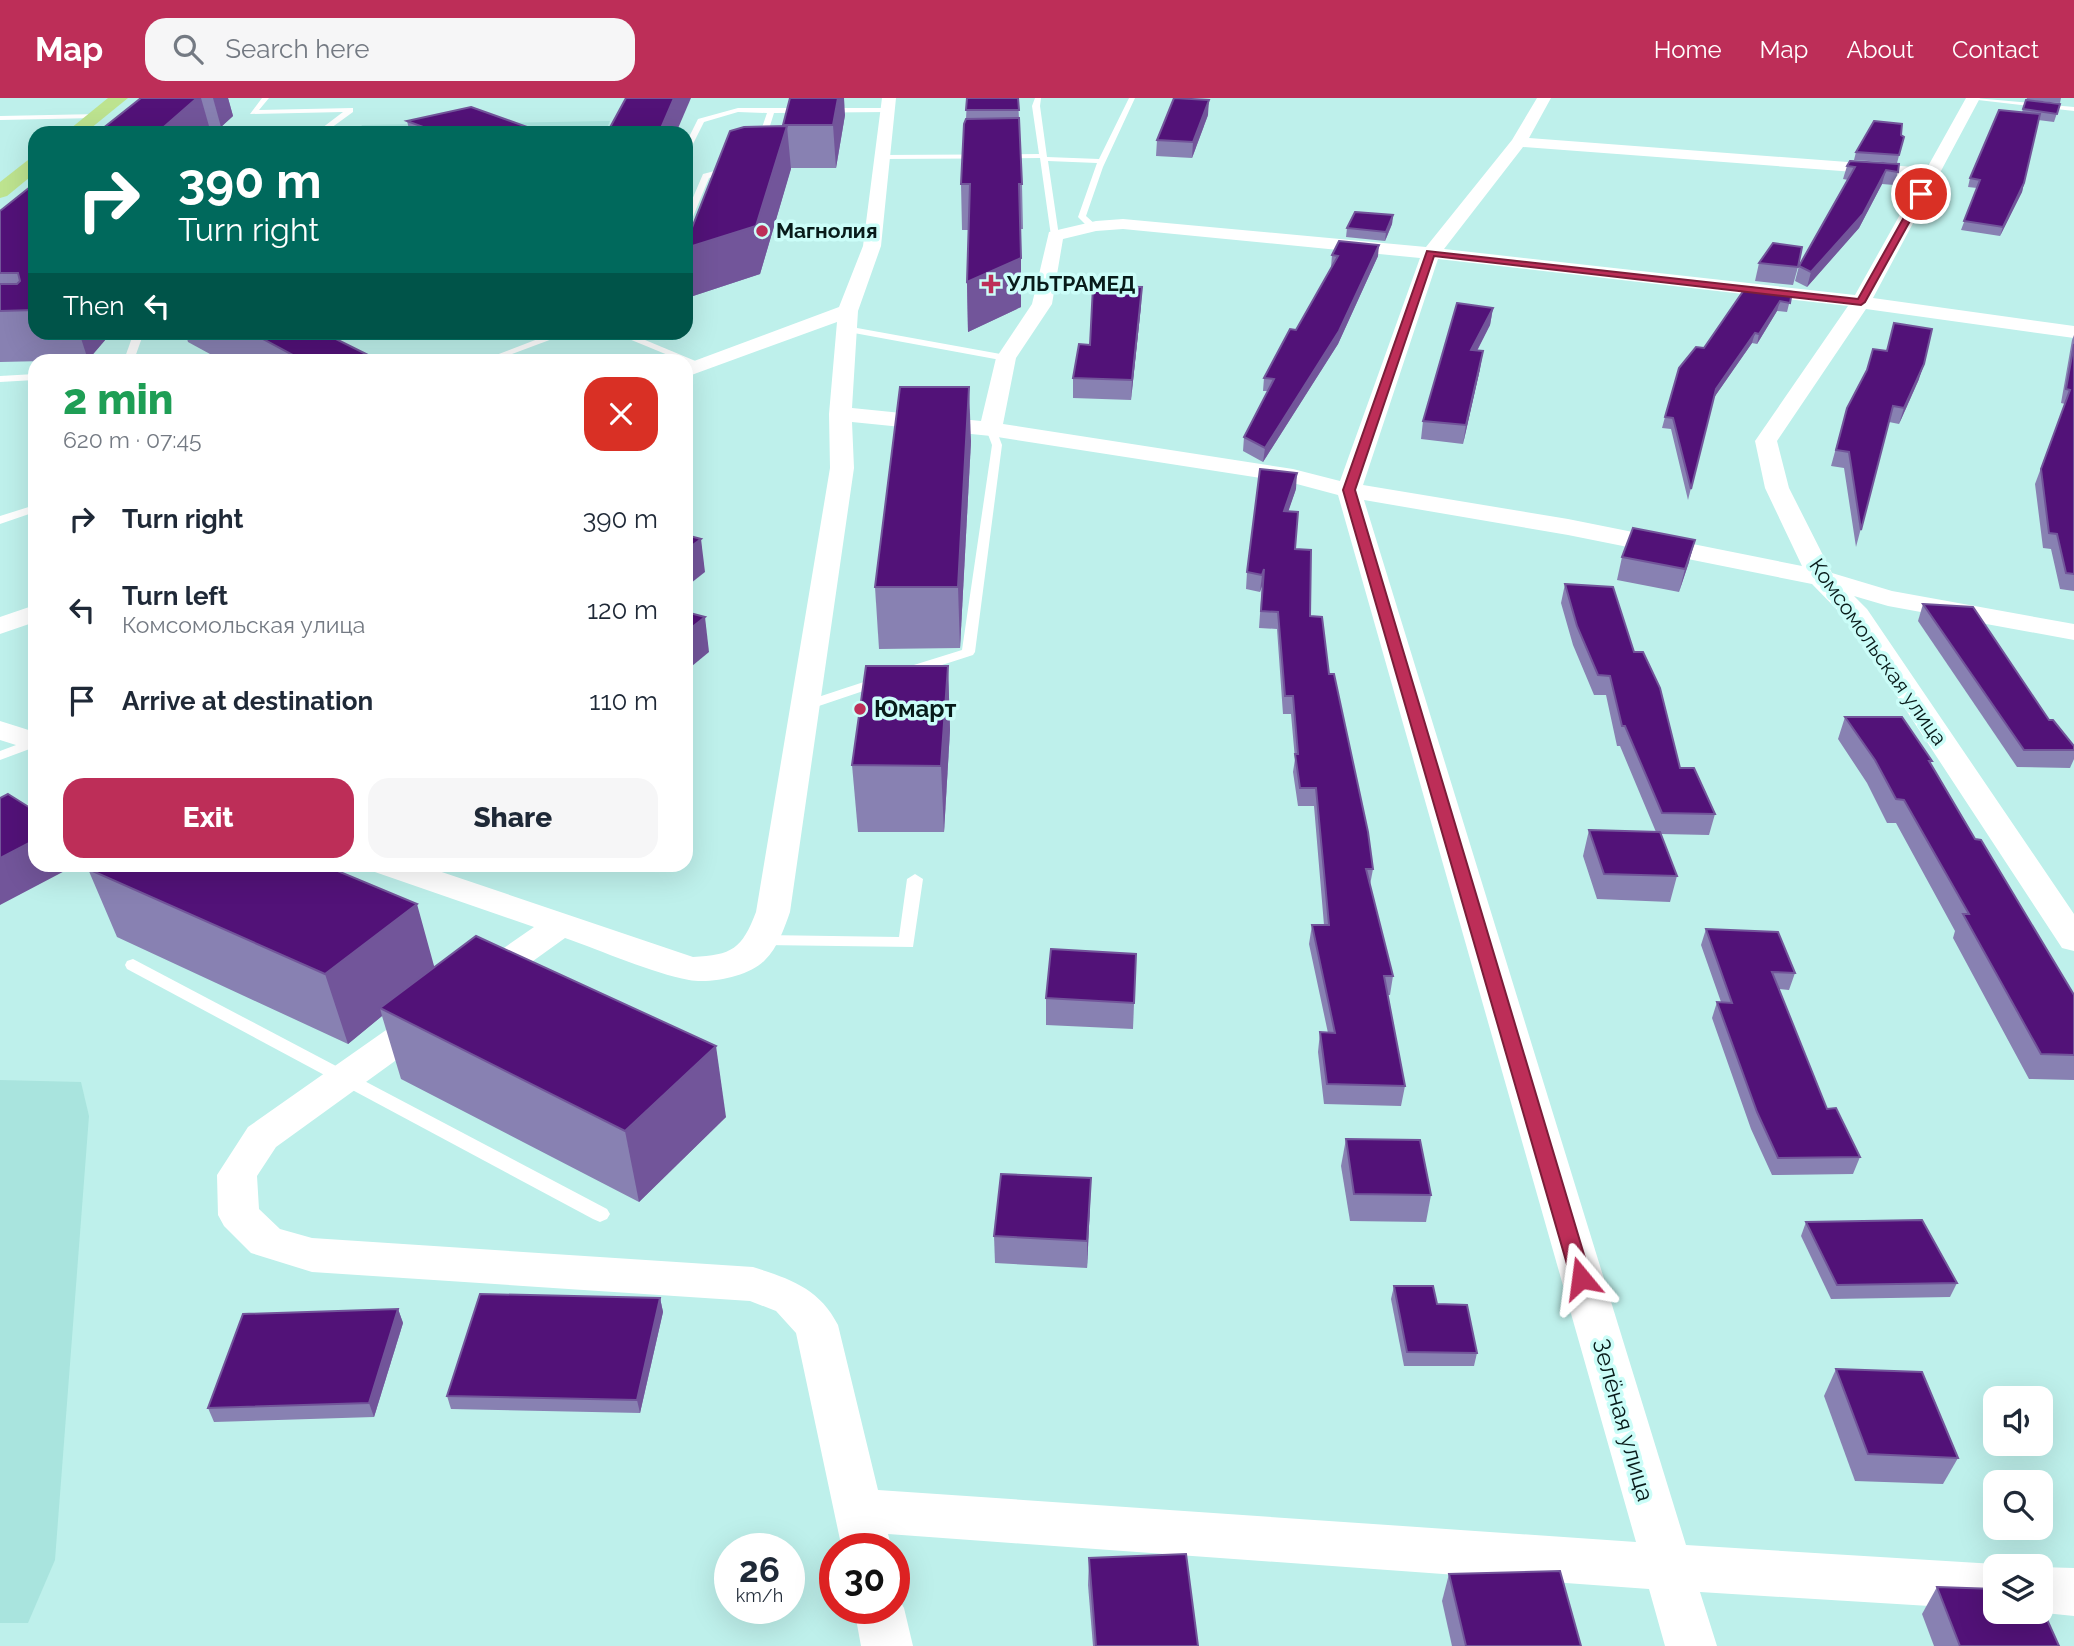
<!DOCTYPE html>
<html lang="en">
<head>
<meta charset="utf-8">
<style>
  :root { --surface:#fff; --page:#f6f6f7; --text:#1f2937; --muted:#747a83; --accent:#bd2e58 }
  body { margin:0; font-family:Raleway,sans-serif; background:var(--page); color:var(--text); height:100vh; display:flex; flex-direction:column; font-size:26px; white-space:nowrap }
  * { box-sizing:border-box; margin:0 }
  p { font-size:23px; color:var(--muted) }
  .icon { flex:none; width:38px; height:38px; fill:none; stroke:currentColor; stroke-width:2; stroke-linecap:round; stroke-linejoin:round }
  .map { position:relative; flex:1; overflow:hidden }
  .sheet { position:absolute; left:28px; top:256px; width:665px; height:518px; display:flex; flex-direction:column; background:var(--surface); border-radius:21px; box-shadow:0 7px 28px #0002 }
  .sheet>* { flex:none }
  .banner { position:absolute; left:28px; top:28px; width:665px; height:214px; border-radius:21px; box-shadow:0 7px 28px #0002; background:#00695c; color:#fff; overflow:hidden }
  .buttons { position:absolute; left:1983px; top:1288px; display:grid; gap:14px }
  .buttons a { display:grid; place-items:center; width:70px; height:70px; border-radius:14px; background:var(--surface); box-shadow:0 7px 28px #0002; font-size:35px }
  .speed { position:absolute; left:714px; top:1435px; display:flex; gap:14px; font-size:35px; font-weight:700; text-align:center }
  .speed>* { display:grid; place-content:center; width:91px; height:91px; border-radius:50%; background:var(--surface); box-shadow:0 7px 28px #0002; line-height:1 }
  .speed small { font-size:18px; font-weight:400 }
  .speed .limit { border:10px solid #d22; background:#fff; color:#111 }
  .pin { position:absolute; display:grid; place-items:center; width:60px; height:60px; color:#fff; margin:-30px; border:4px solid #fff; border-radius:50%; box-shadow:0 2px 7px #0007 }
  .me { position:absolute; width:77px; margin:-38px; rotate:344deg; stroke-linejoin:round; filter:drop-shadow(0 0 5px #0008) }
  .turn { display:flex; align-items:center; gap:24px; height:147px; padding:0 35px; font-size:32px }
  .turn .icon { width:91px; height:91px; stroke-width:2.5 }
  .turn b { display:block; font-size:49px; line-height:60px }
  .then { display:flex; align-items:center; height:66px; padding:0 35px; background:#0003; gap:14px; font-size:26px }
  .round { display:grid; place-items:center; flex:none; width:74px; height:74px; border-radius:21px; background:var(--page) }
  .headline { display:flex; align-items:center; justify-content:space-between; height:119px; padding:0 35px }
  h1 { font-size:42px; font-weight:800; line-height:52px; color:#1e9e55 }
  .action { display:flex; gap:14px; margin-top:auto; padding:14px 35px }
  .action a { flex:1; height:80px; border-radius:21px; background:var(--accent); color:#fff; font-size:28px; font-weight:800; line-height:80px; text-align:center }
  .action a+a { background:var(--page); color:var(--text) }
  ul { padding:0; list-style:none }
  li { display:flex; align-items:center; gap:21px; height:91px; padding:0 35px }
  li div { flex:1 }
  li b { display:block; font-size:26px }
  li em { font-style:normal }
  header { display:flex; align-items:center; gap:42px; box-sizing:border-box; height:98px; padding:0 35px; background:var(--accent); color:#fff }
  header strong { font-size:33px }
  nav { display:flex; gap:38px; margin-inline-start:auto; font-size:24px }
  .search { width:490px; height:63px; background:var(--page); display:flex; align-items:center; gap:18px; box-sizing:border-box; padding:0 24px; border-radius:21px; color:var(--muted); font-size:26px }
  .map>svg:first-child { display:block }
  .built { fill:#a9e4de }
  .lines { fill:none; stroke-linecap:round; stroke-linejoin:round }
  .lane { fill:#fff; fill-rule:evenodd }
  .street { fill:#fff; fill-rule:evenodd }
  .highway { fill:#bde38f; fill-rule:evenodd }
  .wall { fill:#8881b2 }
  .shaded-wall { fill:#72559a }
  .building { fill:#521278; stroke:#72559a; stroke-width:2 }
  .route { fill:#bd2e58; stroke:#7b1e39; stroke-width:2 }
  .poi-dot { fill:#bd2e58; stroke:#cbfdf8; stroke-width:2.5 }
  .labels { text-anchor:middle; stroke-width:7; stroke-linejoin:round; paint-order:stroke }
  .far-poi-label { font-size:21px; font-weight:bold; fill:#081b1a; stroke:#cbfdf8; text-anchor:start }
  .far-street-label { font-size:21px; fill:#081b1a; stroke:#cbfdf8 }
  .poi-label { font-size:24px; font-weight:bold; fill:#081b1a; stroke:#cbfdf8; text-anchor:start }
  .street-label { font-size:24px; fill:#081b1a; stroke:#cbfdf8 }
</style>
</head>
<body>
<header>
<strong>Map</strong>
<div class="search"><svg class="icon" aria-label="search" viewBox="0 0 24 24"><circle cx="10" cy="10" r="6"/><path d="M15 15l6 6"/></svg>Search here</div>
<nav><a>Home</a><a>Map</a><a>About</a><a>Contact</a></nav>
</header>
<div class="map">
<svg width="2074" height="1548" viewBox="0 0 2074 1548">
  <rect width="100%" height="100%" fill="#bef0eb"/>
  <g class="built">
    <path d="M610 23 605 35H356L362 27Z"/>
    <path d="M0 982 81 984 89 1018 55 1462 28 1525H0Z"/>
  </g>
  <g class="lines">
    <g class="lane">
      <path d="M262 0H269L259 12 353 10V14L331 30 400 31 404 33 401 35H145L149 33 322 30 343 14 250 16Z"/>
      <path d="M1035 0H1041L1040 8 1047 59 1099 61 1129 0H1135L1103 69 1086 118 1096 127V131H1090L1078 119 1097 65 1048 63 1059 138 1055 141 1051 138 1040 60 882 61 878 59 882 57 1039 56 1032 8Z"/>
      <path d="M1975 0 2074 9V13L1978 2Z"/>
      <path d="M738 10H888L892 12 888 14 774 15 764 47 760 49 756 47 767 15 738 14 704 24 690 52 686 54V45L698 21Z"/>
      <path d="M99 16 96 20 0 22V18Z"/>
      <path d="M734 68 737 72 709 80 690 126 686 129V116L703 76Z"/>
      <path d="M846 228 1006 257 1011 260 1006 263 843 233 841 231Z"/>
      <path d="M134 234H144L134 262H124Z"/>
      <path d="M556 234H571L496 262H483Z"/>
      <path d="M612 234H626L705 267 700 270 686 265V262H680Z"/>
      <path d="M35 276V282L0 284V278Z"/>
      <path d="M991 328 996 331 1002 347 975 554 973 557 911 577H901L899 574 901 571 962 552 992 347 986 331Z"/>
      <path d="M35 407V414L0 426V418Z"/>
      <path d="M882 578 889 582 887 585 810 611H800L798 608 800 605Z"/>
      <path d="M35 640V649L0 662V653Z"/>
      <path d="M35 703V714L0 731V720Z"/>
      <path d="M915 776 923 781 913 849 764 847 756 842 764 837 899 839 907 781Z"/>
      <path d="M133 861 607 1111 610 1116 607 1121 600 1124 593 1121 127 871 125 867 127 863Z"/>
    </g>
    <g class="street">
      <path d="M882 0H896L881 148 858 213 852 310 981 323 996 260 1032 206 1049 134 1096 123 1123 121 1426 149 1512 42 1537 0H1551L1529 40 1927 70 1966 0H1980L1873 200 2074 228V240L1866 211 1777 343 1789 390 1832 475 1892 493 2074 526V542L1888 508 1854 498 1867 511 2074 816V853L2062 850 1847 522 1812 486 1568 437 1364 402 1686 1447 1995 1466 2002 1468H1995V1512L1700 1494 1717 1548H1665L1649 1491 888 1436 892 1451H842L796 1235 776 1213 750 1203 312 1174 251 1155 224 1128 218 1117 217 1077 248 1029 416 911 429 908 442 911 447 920 442 929 276 1049 257 1078 259 1111 280 1131 312 1140 753 1169C790 1181 819 1190 838 1227L878 1392 1636 1444 1338 397 1293 385 991 338 852 324 854 370 790 814C784 831 778 849 765 862 750 878 711 886 689 882 652 875 602 853 565 840L494 891 481 895 468 891 463 883 468 875 534 829 372 773 368 766H418L693 859C732 857 742 851 756 814L830 370 829 316 837 224 686 279V266L839 209 863 148ZM1523 49 1921 79 1855 197 1444 151ZM1123 131 1420 160 1340 383 1293 371 1003 326 1016 260 1052 206 1063 141 1096 133ZM1438 161 1848 208 1755 343 1765 390 1802 468 1568 421 1363 387Z"/>
      <path d="M35 507V524L0 536V519Z"/>
      <path d="M0 623 35 634V653L0 642Z"/>
      <path d="M2040 1469 2074 1470V1518L2035 1514H2040Z"/>
      <path d="M894 1492 904 1510 913 1548H861L854 1510H894Z"/>
    </g>
    <g class="highway">
      <path d="M108 0H128L85 35H65Z"/>
      <path d="M35 60V75L7 98 0 100V84L28 62Z"/>
    </g>
  </g>
  <g class="wall">
    <path d="M141 0H228L233 18 221 29H209L211 35H97Z"/>
    <path d="M967 0H1018L1022 86 1023 131H1020L1021 209 968 234 967 184 969 132H962L961 86 966 21Z"/>
    <path d="M2027 0H2061L2060 5 2026 2Z"/>
    <path d="M2026 2 2060 6 2054 24 2038 22 2022 94 2000 138 1961 132 1977 90 1968 89 1970 80 2022 14Z"/>
    <path d="M845 17 836 70H791L760 176 690 199 783 28Z"/>
    <path d="M1208 17 1192 60 1156 58 1157 42Z"/>
    <path d="M407 23 530 30 531 35H410Z"/>
    <path d="M1901 37 1904 39 1897 65 1854 62 1856 54Z"/>
    <path d="M1847 68 1898 74 1894 87 1882 86 1859 130 1807 189 1795 183 1799 168 1848 82 1843 81Z"/>
    <path d="M35 85V234H112L88 262 0 264V113Z"/>
    <path d="M1393 117 1392 126 1385 143 1346 139 1347 130Z"/>
    <path d="M1332 157 1378 158 1338 246 1263 364 1243 353 1244 339 1268 293H1263L1264 280 1296 232 1332 169H1331Z"/>
    <path d="M1759 165 1798 169 1793 187 1755 183Z"/>
    <path d="M1792 194 1787 214 1777 213 1757 246 1752 245 1713 301 1688 402 1671 331 1662 330 1665 319 1704 250Z"/>
    <path d="M1141 208 1131 302 1073 300V280L1090 247Z"/>
    <path d="M1493 210 1490 227 1477 253 1480 271 1463 346 1421 341 1423 323Z"/>
    <path d="M185 234H322L378 262H221L188 244Z"/>
    <path d="M2074 237V493L2060 491 2051 451 2043 450 2035 386 2065 306 2061 305 2072 242Z"/>
    <path d="M1919 281 1899 326 1889 324 1856 449 1844 370 1831 368 1847 310Z"/>
    <path d="M971 343 960 550 879 551 875 489Z"/>
    <path d="M1296 391 1288 413 1295 451 1310 518 1329 576 1373 771 1370 787 1393 878 1390 897H1388L1405 988 1401 1008 1324 1006 1318 954 1320 934 1328 935 1309 846 1312 827H1324L1314 708H1298L1293 674 1295 661 1291 616H1283L1277 531 1259 530 1262 488 1260 494 1246 491 1247 474Z"/>
    <path d="M1622 459 1689 464 1679 494 1617 482Z"/>
    <path d="M1565 486 1634 554 1680 670 1715 716 1709 737 1661 736 1677 778 1670 804 1597 801 1583 758 1589 732 1656 734 1620 648H1617L1606 597H1594L1573 547 1561 505Z"/>
    <path d="M1923 506 2049 622 2074 648V661L2070 670 2017 669 1918 523Z"/>
    <path d="M948 568 950 632 944 734H858L852 667Z"/>
    <path d="M1845 619 1932 663 1930 666 1975 741 2074 897V982L2029 981 1953 840 1955 833 1896 725H1887L1867 685 1838 641Z"/>
    <path d="M88 771 434 869 726 1019 639 1104 401 981 382 918 348 946 117 839Z"/>
    <path d="M1706 831 1795 875 1789 892 1779 891 1827 1011 1860 1059 1853 1076 1772 1077 1751 1031 1712 920 1717 904H1721L1701 847Z"/>
    <path d="M1136 856 1133 931 1046 927V900Z"/>
    <path d="M1346 1041 1431 1097 1426 1124 1350 1123 1341 1068Z"/>
    <path d="M1090 1107 1087 1170 995 1165 994 1138Z"/>
    <path d="M1806 1124 1957 1185 1950 1199 1831 1201 1801 1138Z"/>
    <path d="M1394 1188 1437 1206 1477 1255 1474 1268H1404L1391 1201Z"/>
    <path d="M660 1200 663 1214 640 1315 451 1311 447 1298Z"/>
    <path d="M398 1211 403 1225 374 1319 214 1324 208 1310Z"/>
    <path d="M1836 1271 1958 1360 1943 1386 1855 1383 1824 1298Z"/>
    <path d="M1089 1460 1198 1548H1093L1088 1487Z"/>
    <path d="M1449 1476 1581 1548H1452L1442 1503Z"/>
    <path d="M1937 1489 2059 1548H1934L1922 1516Z"/>
  </g>
  <g class="shaded-wall">
    <path d="M197 0H201L211 35H157Z"/>
    <path d="M213 0H228L233 18 221 29Z"/>
    <path d="M674 0H691L676 35H659Z"/>
    <path d="M838 0H844L845 17 836 70 833 27Z"/>
    <path d="M1209 2 1208 17 1192 60 1193 44Z"/>
    <path d="M787 28 791 71 760 176 690 199 686 167V150Z"/>
    <path d="M530 30 531 35H508Z"/>
    <path d="M1886 72 1882 86 1859 130 1807 189 1811 174Z"/>
    <path d="M2024 85 2022 94 2000 138 2003 129Z"/>
    <path d="M1393 117 1392 126 1385 143 1386 134Z"/>
    <path d="M1379 147 1378 158 1338 246 1263 364 1265 350Z"/>
    <path d="M1021 160V209L968 234 967 184Z"/>
    <path d="M1142 189 1141 208 1131 302 1132 282Z"/>
    <path d="M1780 203 1777 213 1757 246 1759 236Z"/>
    <path d="M1493 210 1490 227 1468 270 1471 252Z"/>
    <path d="M79 234H112L88 262Z"/>
    <path d="M1755 235 1752 245 1713 301 1716 291Z"/>
    <path d="M1483 253 1480 271 1463 346 1466 327Z"/>
    <path d="M1924 266 1919 281 1899 326 1904 310Z"/>
    <path d="M969 289 971 343 960 550 958 489Z"/>
    <path d="M1297 375 1296 391 1283 429 1284 413Z"/>
    <path d="M701 441 705 474 686 489V452Z"/>
    <path d="M1695 442 1689 464 1679 494 1685 471Z"/>
    <path d="M1264 471 1262 488 1260 494 1262 477Z"/>
    <path d="M705 519 709 554 686 573V534Z"/>
    <path d="M948 568 950 632 944 734 941 668Z"/>
    <path d="M35 742V766L76 767 0 807V760Z"/>
    <path d="M417 806 436 875 380 910 382 918 348 946 325 876Z"/>
    <path d="M716 948 726 1019 639 1104 625 1033Z"/>
    <path d="M1091 1080 1090 1107 1087 1170V1143Z"/>
    <path d="M660 1200 663 1214 640 1315 637 1302Z"/>
    <path d="M398 1211 403 1225 374 1319 369 1305Z"/>
  </g>
  <g class="building">
    <path d="M141 0H197L157 35H97Z"/>
    <path d="M626 0H674L659 35H607Z"/>
    <path d="M790 0H838L833 27H783Z"/>
    <path d="M967 0H1018L1019 12H966Z"/>
    <path d="M1174 0 1209 2 1193 44 1157 42Z"/>
    <path d="M2026 2 2060 6 2057 16 2023 11Z"/>
    <path d="M471 9 530 30 508 35H439L407 23Z"/>
    <path d="M1999 12 2040 16 2024 85 2003 129 1964 123 1980 82 1970 80Z"/>
    <path d="M1019 20 1022 86H1019L1021 160 967 184 970 86H961L964 26 966 21Z"/>
    <path d="M1874 23 1902 26 1901 37 1904 39 1899 57 1856 54Z"/>
    <path d="M787 28 756 128 686 150V145L730 33 744 29Z"/>
    <path d="M1850 63 1899 66 1898 74 1886 72 1863 116 1811 174 1799 168 1855 69 1847 68Z"/>
    <path d="M35 85V212L0 213V186H17L20 183 18 175H0V113Z"/>
    <path d="M1355 114 1393 117 1386 134 1347 130Z"/>
    <path d="M1339 143 1379 147 1339 233 1265 350 1244 339 1274 281 1264 280 1290 231 1296 232 1338 158 1332 157Z"/>
    <path d="M1773 145 1802 149 1798 169 1759 165Z"/>
    <path d="M1093 188 1142 189 1132 282 1073 280 1079 246 1090 247Z"/>
    <path d="M1746 189 1792 194 1790 205 1780 203 1759 236 1755 235 1716 291 1691 391 1673 320 1665 319 1679 270 1696 249 1704 250Z"/>
    <path d="M1457 205 1493 210 1471 252 1483 253 1466 327 1423 323Z"/>
    <path d="M1894 225 1932 231 1924 266 1904 310 1893 308 1861 432 1849 354 1836 352 1847 310 1867 272 1873 251 1887 253Z"/>
    <path d="M250 234H322L378 262H302Z"/>
    <path d="M2074 246V476L2066 475 2057 436 2049 435 2041 371 2070 292 2066 291Z"/>
    <path d="M900 289H969L958 489H875Z"/>
    <path d="M1260 371 1297 375 1284 413 1298 414 1295 451 1311 452 1310 518 1322 519 1329 576H1334L1368 734 1373 771H1366L1393 878H1384L1405 988 1327 986 1320 934 1335 935 1312 827H1329L1316 690H1300L1295 656H1298L1293 598H1285L1278 514 1261 513 1264 471 1262 477 1247 474Z"/>
    <path d="M1633 430 1695 442 1685 471 1622 459Z"/>
    <path d="M686 437 701 441 686 452Z"/>
    <path d="M1565 486 1613 489 1634 554H1643L1660 590 1680 670H1694L1715 716 1662 715 1625 628H1622L1610 578 1598 577 1577 528Z"/>
    <path d="M1923 506 1973 509 2049 622H2053L2074 648V652H2024Z"/>
    <path d="M686 514 705 519 686 534Z"/>
    <path d="M866 568H948L941 668 852 667Z"/>
    <path d="M1845 619H1902L1932 663H1929L1975 741 1981 742 2074 897V957L2041 956 1963 816H1969L1904 702 1896 701 1875 662Z"/>
    <path d="M8 696 35 713V742L0 760V700Z"/>
    <path d="M1589 732 1660 734 1677 778 1604 776Z"/>
    <path d="M95 766H321L417 806 325 876 88 771Z"/>
    <path d="M1706 831 1778 834 1795 875 1772 874 1827 1011 1836 1010 1860 1059 1778 1060 1757 1014 1717 904 1732 905Z"/>
    <path d="M476 838 716 948 625 1033 380 910Z"/>
    <path d="M1051 851 1136 856 1134 905 1046 900Z"/>
    <path d="M1346 1041 1420 1042 1431 1097 1354 1096Z"/>
    <path d="M1001 1076 1091 1080 1087 1143 994 1138Z"/>
    <path d="M1922 1122 1957 1185 1837 1187 1806 1124Z"/>
    <path d="M1394 1188H1433L1437 1206 1467 1207 1477 1255 1407 1254Z"/>
    <path d="M480 1196 660 1200 637 1302 447 1298Z"/>
    <path d="M398 1211 369 1305 208 1310 243 1216Z"/>
    <path d="M1836 1271 1922 1274 1958 1360 1868 1356Z"/>
    <path d="M1186 1456 1198 1548H1096L1089 1460Z"/>
    <path d="M1560 1473 1581 1548H1466L1449 1476Z"/>
    <path d="M1937 1489 1995 1491V1514H2040V1506L2059 1548H1960Z"/>
  </g>
  <path class="route" d="M1921 94 1925 96 1865 204 1861 207 1434 158 1355 392 1591 1180 1588 1186 1581 1188 1574 1186 1571 1180 1343 392 1427 153 1858 201 1917 96Z"/>
  <g class="poi-dot">
    <circle cx="762" cy="133" r="7"/>
    <path d="M987.5 175.5h7v7h7v7h-7v7h-7v-7h-7v-7h7z"/>
    <circle cx="860" cy="611" r="7"/>
  </g>
  <g class="labels">
    <g class="far-poi-label">
      <text x="776" y="140">Магнолия</text>
      <text x="1007" y="193">УЛЬТРАМЕД</text>
    </g>
    <g class="far-street-label">
      <text transform="translate(1878 554) rotate(55)" y="7">Комсомольская улица</text>
    </g>
    <g class="poi-label">
      <text x="874" y="619">Юмарт</text>
    </g>
    <g class="street-label">
      <text transform="translate(1623 1322) rotate(74)" y="8">Зелёная улица</text>
    </g>
  </g>
</svg>
<div class="buttons">
<a><svg class="icon" aria-label="sound" viewBox="0 0 24 24"><path d="M4 9h4l5-4v14l-5-4H4zM17 9q2 3 0 6"/></svg></a>
<a><svg class="icon" aria-label="search" viewBox="0 0 24 24"><circle cx="10" cy="10" r="6"/><path d="M15 15l6 6"/></svg></a>
<a><svg class="icon" aria-label="layers" viewBox="0 0 24 24"><path d="M12 4l9 5-9 5-9-5zM3 14l9 5 9-5"/></svg></a>
</div>
<div class="speed"><div>26<small>km/h</small></div><div class="limit">30</div></div>
<div class="pin" style="left:1921px;top:96px;background:#d93025"><svg class="icon" aria-label="arrive" viewBox="0 0 24 24"><path d="M6 21V4h12l-3 4 3 4H6"/></svg></div>
<svg class="me" style="left:1581px;top:1180px" viewBox="-20 -20 40 40"><path d="M0-17L14 15 0 8-14 15z" fill="#bd2e58" stroke="#fff" stroke-width="4"/></svg>
<div class="banner">
<div class="turn"><svg class="icon" aria-label="right" viewBox="0 0 24 24"><path d="M7 20v-9h11M14 6l5 5-5 5"/></svg><div><b>390 m</b>Turn right</div></div>
<div class="then">Then<svg class="icon" aria-label="left" viewBox="0 0 24 24"><path d="M17 20v-9H6M10 6l-5 5 5 5"/></svg></div>
</div>
<section class="sheet">
<div class="headline"><div><h1>2 min</h1><p>620 m · 07:45</p></div><a class="round" style="background:#d93025;color:#fff"><svg class="icon" aria-label="close" viewBox="0 0 24 24"><path d="M6 6l12 12M18 6L6 18"/></svg></a></div>
<ul>
<li><svg class="icon" aria-label="right" viewBox="0 0 24 24"><path d="M7 20v-9h11M14 6l5 5-5 5"/></svg><div><b>Turn right</b></div><em>390 m</em></li>
<li><svg class="icon" aria-label="left" viewBox="0 0 24 24"><path d="M17 20v-9H6M10 6l-5 5 5 5"/></svg><div><b>Turn left</b><p>Комсомольская улица</p></div><em>120 m</em></li>
<li><svg class="icon" aria-label="arrive" viewBox="0 0 24 24"><path d="M6 21V4h12l-3 4 3 4H6"/></svg><div><b>Arrive at destination</b></div><em>110 m</em></li>
</ul>
<div class="action"><a>Exit</a><a>Share</a></div>
</section>
</div>
</body>
</html>
